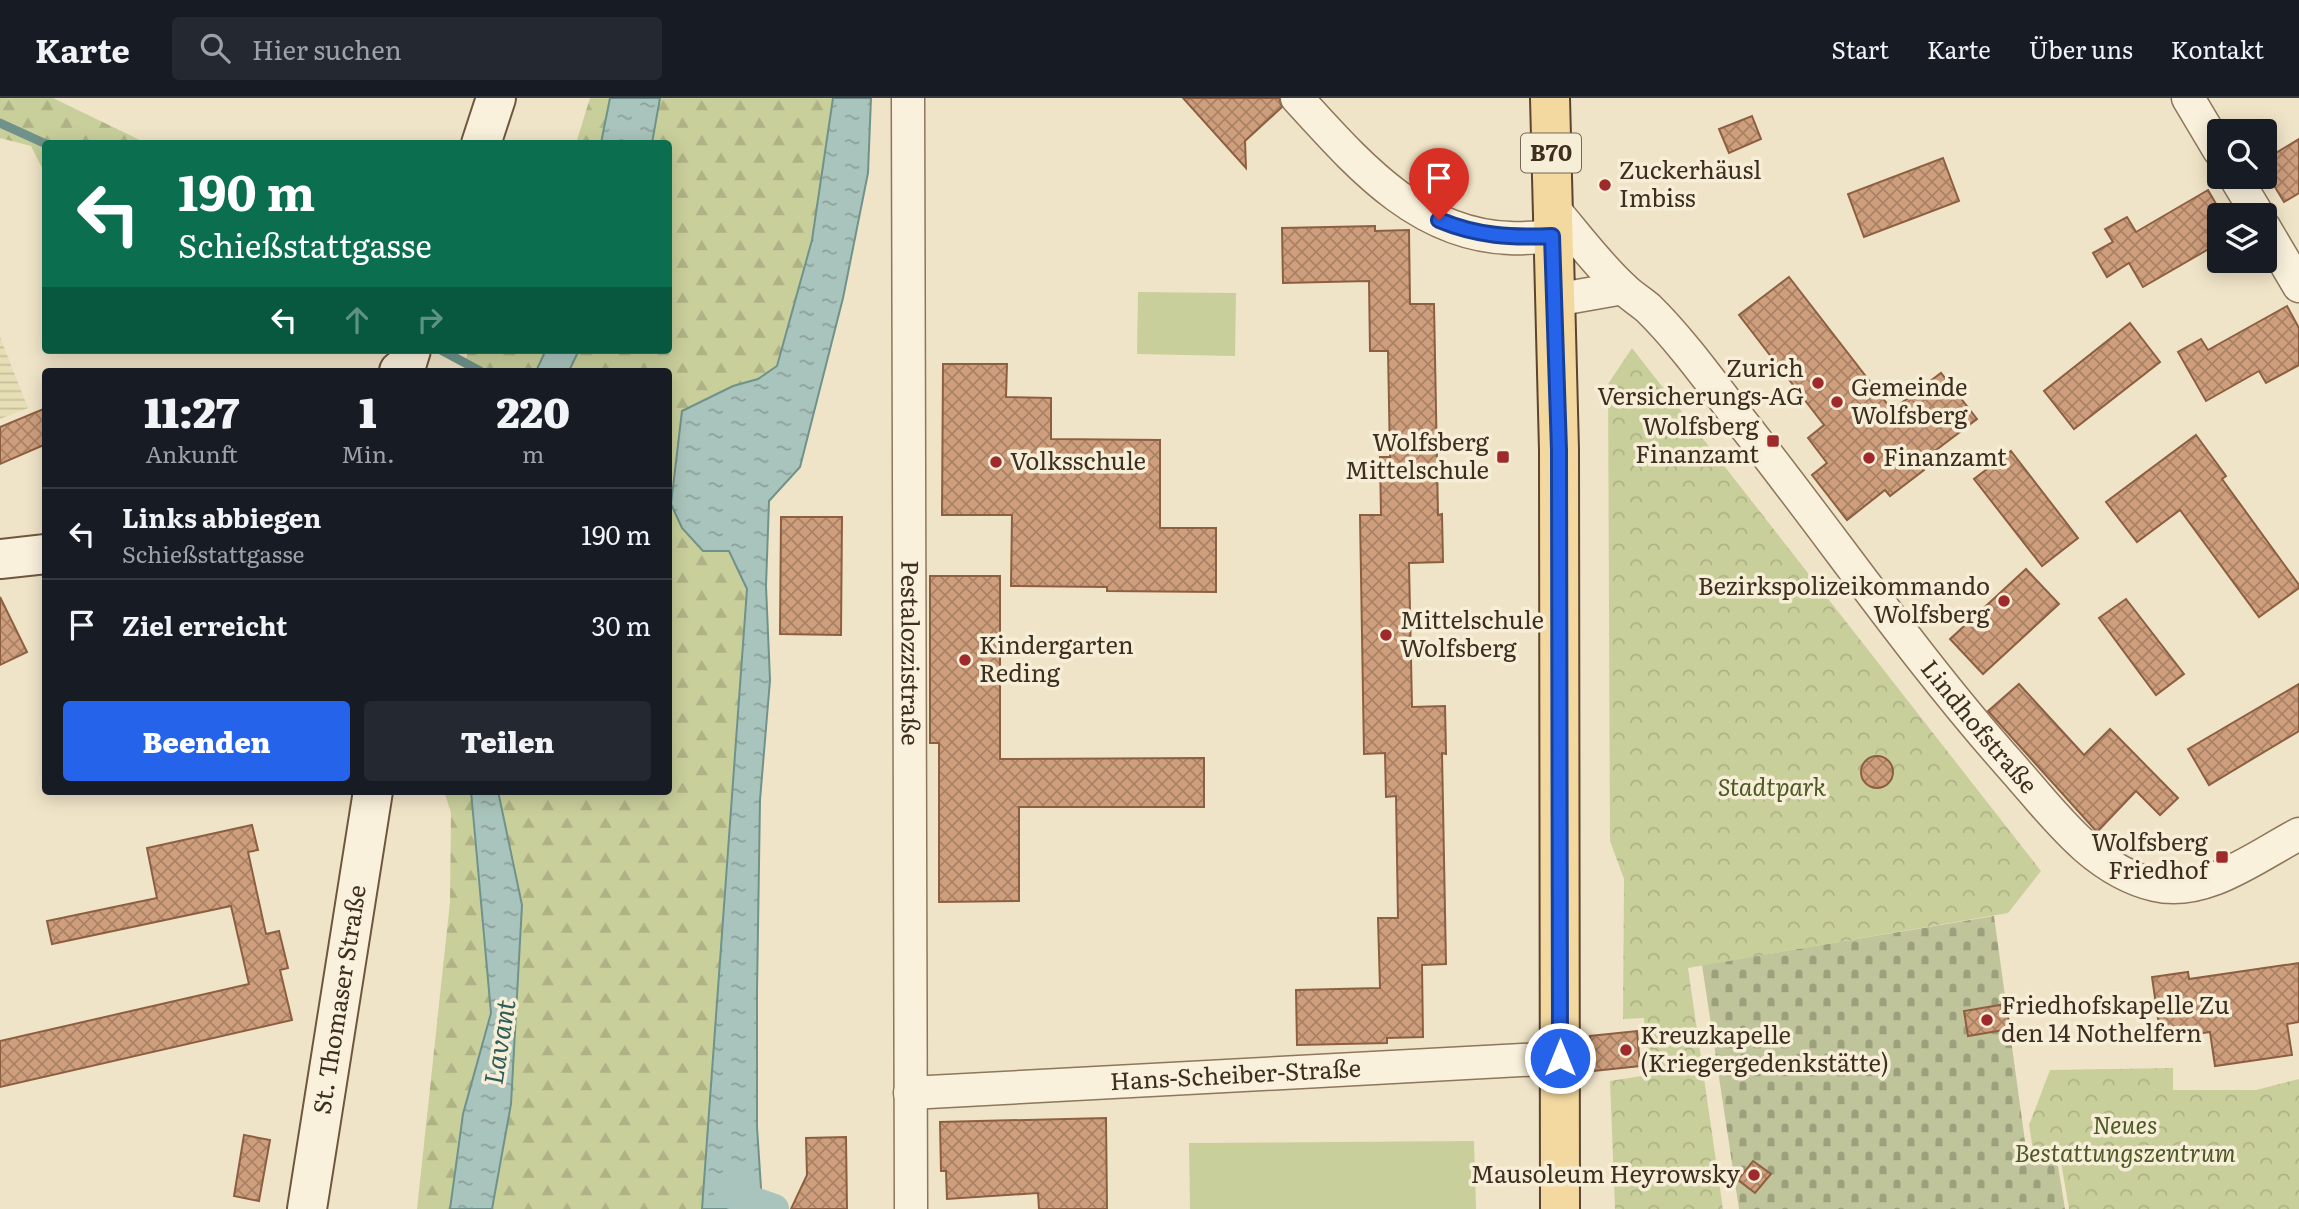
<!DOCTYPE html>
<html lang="de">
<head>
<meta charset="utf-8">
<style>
  :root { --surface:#171b24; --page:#242831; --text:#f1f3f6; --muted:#9ea1a6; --line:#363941; --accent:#2563eb }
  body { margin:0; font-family:Literata,serif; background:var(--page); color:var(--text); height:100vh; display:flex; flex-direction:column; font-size:26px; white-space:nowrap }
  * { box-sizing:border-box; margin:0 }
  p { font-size:23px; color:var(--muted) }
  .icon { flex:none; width:38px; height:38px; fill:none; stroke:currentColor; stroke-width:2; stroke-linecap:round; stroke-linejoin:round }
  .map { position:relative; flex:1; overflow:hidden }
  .side { position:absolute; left:42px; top:270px; width:630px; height:427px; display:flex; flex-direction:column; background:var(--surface); border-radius:7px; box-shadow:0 4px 18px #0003 }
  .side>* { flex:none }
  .top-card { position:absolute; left:42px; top:42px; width:630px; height:214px; border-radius:7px; box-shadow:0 4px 18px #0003; background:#0b6e4f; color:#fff; overflow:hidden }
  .tools { position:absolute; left:2207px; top:21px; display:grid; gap:14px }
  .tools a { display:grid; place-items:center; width:70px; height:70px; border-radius:7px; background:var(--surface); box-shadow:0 4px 18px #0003; font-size:35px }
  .pin { position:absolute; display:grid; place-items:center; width:60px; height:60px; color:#fff; margin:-72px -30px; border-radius:50% 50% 50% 0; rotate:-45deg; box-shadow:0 0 7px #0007 }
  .pin .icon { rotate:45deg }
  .me { position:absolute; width:77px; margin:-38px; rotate:0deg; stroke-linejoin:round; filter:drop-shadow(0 0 5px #0008) }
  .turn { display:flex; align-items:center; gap:24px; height:147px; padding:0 21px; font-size:32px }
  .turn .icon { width:91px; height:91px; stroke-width:2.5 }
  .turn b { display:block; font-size:49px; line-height:60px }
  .lanes { display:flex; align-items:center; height:66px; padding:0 21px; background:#0003; justify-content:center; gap:35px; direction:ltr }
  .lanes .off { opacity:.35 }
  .eta { display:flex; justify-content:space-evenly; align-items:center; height:119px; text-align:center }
  .eta b { font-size:42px; font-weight:800; line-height:49px }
  .button { display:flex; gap:14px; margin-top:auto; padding:14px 21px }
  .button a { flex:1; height:80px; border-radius:7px; background:var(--accent); color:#fff; font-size:28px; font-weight:800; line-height:80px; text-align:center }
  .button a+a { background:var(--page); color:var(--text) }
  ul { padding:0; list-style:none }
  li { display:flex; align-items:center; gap:21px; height:91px; padding:0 21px; border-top:2px solid var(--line) }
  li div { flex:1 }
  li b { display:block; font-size:26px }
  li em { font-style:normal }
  header { display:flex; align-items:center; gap:42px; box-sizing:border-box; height:98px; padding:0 35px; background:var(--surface); border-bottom:2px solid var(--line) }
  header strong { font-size:33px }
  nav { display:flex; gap:38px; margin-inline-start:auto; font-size:24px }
  .search { width:490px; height:63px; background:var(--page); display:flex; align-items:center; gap:18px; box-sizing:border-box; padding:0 24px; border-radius:7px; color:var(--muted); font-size:26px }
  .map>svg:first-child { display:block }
  .farmland { fill:url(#farmland-rules) }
  .green { fill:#c9cf9b }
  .forest { fill:url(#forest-firs) }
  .cemetery { fill:url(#cemetery-stones) }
  .park { fill:url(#park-crowns) }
  .water { fill:url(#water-ripples); stroke:#6f938a; stroke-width:2 }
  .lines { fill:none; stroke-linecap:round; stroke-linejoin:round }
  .stream { stroke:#6f938a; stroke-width:9 }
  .canal { stroke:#a9c4bc; stroke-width:30 }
  .building { fill:url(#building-cross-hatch); stroke:#8d5f41; stroke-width:2 }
  .minor-casing { stroke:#8d765c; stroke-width:35 }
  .secondary-casing { stroke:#6f573f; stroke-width:42 }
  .primary-casing { stroke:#5b4430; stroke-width:42 }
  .minor { stroke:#faf1dc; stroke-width:32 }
  .secondary { stroke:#faf1dc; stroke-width:38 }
  .primary { stroke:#f3d9a0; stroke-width:38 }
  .route-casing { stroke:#184099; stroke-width:18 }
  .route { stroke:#2563eb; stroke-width:12 }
  .poi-dot { fill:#9e2a2b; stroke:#f7eed8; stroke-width:2.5 }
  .labels { text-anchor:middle; stroke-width:7; stroke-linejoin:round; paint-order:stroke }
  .shield { fill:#f7eed8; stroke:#756857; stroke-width:2 }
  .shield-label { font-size:23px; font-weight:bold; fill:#3d2e20 }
  .poi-label { font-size:24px; fill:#3d2e20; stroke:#f7eed8; text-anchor:start }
  .street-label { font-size:24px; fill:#3d2e20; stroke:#f7eed8 }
  .park-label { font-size:24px; font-style:italic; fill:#4d5a26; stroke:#f7eed8 }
  .water-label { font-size:26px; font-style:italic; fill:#2f5d5a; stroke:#f7eed8 }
</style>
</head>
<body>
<header>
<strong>Karte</strong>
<div class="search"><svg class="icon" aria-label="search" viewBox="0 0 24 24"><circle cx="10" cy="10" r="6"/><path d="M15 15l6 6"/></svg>Hier suchen</div>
<nav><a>Start</a><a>Karte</a><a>Über uns</a><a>Kontakt</a></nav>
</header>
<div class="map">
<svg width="2299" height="1111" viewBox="0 0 2299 1111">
  <defs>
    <pattern id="farmland-rules" width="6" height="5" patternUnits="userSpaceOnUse" patternTransform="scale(1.75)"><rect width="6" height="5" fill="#e6deb5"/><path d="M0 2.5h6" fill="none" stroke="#c6bf9b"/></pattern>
    <pattern id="forest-firs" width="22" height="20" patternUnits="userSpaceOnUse" patternTransform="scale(1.75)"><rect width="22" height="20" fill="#c9cf9b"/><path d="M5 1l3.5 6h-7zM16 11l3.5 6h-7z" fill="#aeb285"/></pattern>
    <pattern id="cemetery-stones" width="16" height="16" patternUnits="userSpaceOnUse" patternTransform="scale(1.75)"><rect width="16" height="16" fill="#bfc49a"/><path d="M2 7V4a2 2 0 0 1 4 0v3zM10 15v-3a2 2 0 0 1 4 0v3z" fill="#9ca07d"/></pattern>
    <pattern id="park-crowns" width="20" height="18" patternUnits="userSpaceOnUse" patternTransform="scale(1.75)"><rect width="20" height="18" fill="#c9cf9b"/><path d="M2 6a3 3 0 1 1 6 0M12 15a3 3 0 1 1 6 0" fill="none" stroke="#aeb285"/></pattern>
    <pattern id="water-ripples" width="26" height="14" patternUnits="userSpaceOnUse" patternTransform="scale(1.75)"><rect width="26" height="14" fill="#a9c4bc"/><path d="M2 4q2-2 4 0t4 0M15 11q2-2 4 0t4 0" fill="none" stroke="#8ba098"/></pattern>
    <pattern id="building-cross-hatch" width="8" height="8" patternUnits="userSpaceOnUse" patternTransform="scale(1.75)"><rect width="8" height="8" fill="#cf9f7d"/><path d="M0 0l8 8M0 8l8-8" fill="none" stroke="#a98266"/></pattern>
  </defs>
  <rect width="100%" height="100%" fill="#f0e4c8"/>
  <path class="farmland" d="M0 239 28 310 0 321Z"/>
  <g class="green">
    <path d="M1138 194 1236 195 1235 258 1137 256Z"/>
    <path d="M1474 1043 1476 1111H1190L1189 1045Z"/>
  </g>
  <g class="forest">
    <path d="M0 0H53L146 45 46 46 45 76 31 48 0 40Z"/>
    <path d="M590 0H610L601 45H576Z"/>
    <path d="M660 0H833L812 142 777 268 758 281 733 288 682 313 671 405 729 452 747 491 702 1111H492L511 1006 498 693H668V273H569L579 252H668V46L652 45Z"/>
    <path d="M468 252H546L536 273H464Z"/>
    <path d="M444 693H471L491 915 463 1016 450 1111H417L450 804 451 715Z"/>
  </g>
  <path class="cemetery" d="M1994 818 2027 1058 2047 1061 2058 1068 2065 1111H1739L1702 867Z"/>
  <g class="park">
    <path d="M1632 250 2041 773 2008 815 1688 870 1723 1111H1615L1610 983 1648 977 1644 920 1623 921 1624 781 1610 743 1608 286Z"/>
    <path d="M2173 970V992H2256L2299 981V1111H2069L2061 1064 2033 1052 2029 1027 2050 972Z"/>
  </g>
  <g class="water">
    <path d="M610 0H660L652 45H601Z"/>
    <path d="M833 0H871L868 75 843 200 800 369 769 403 766 488 770 582 760 702 757 893V1029L762 1105 760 1111H702L747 491 729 453H703L682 430 671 406 682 313 733 288 758 281 777 268 812 142Z"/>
    <path d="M546 252H579L569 273H536Z"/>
    <path d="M471 693H498L522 807 511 1006 492 1111H450L463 1016 491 915Z"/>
  </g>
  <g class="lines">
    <g class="stream">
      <path d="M0 25 46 46"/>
      <path d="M441 252 480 273"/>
    </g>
    <path class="canal" d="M729 1095 774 1111"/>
  </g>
  <g class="building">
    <path d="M1183 0H1279L1282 9 1245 43 1246 70Z"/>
    <path d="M1752 18 1761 41 1729 55 1719 31Z"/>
    <path d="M2299 41V95L2284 104 2264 71V62Z"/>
    <path d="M1943 60 1959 103 1864 139 1848 96Z"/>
    <path d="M2208 92 2219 111V145L2143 189 2129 165 2107 179 2093 155 2113 144 2105 131 2127 119 2136 134Z"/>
    <path d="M1375 128V133L1409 132 1410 206H1434L1438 417 1442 416 1443 464 1409 465 1412 609 1445 608 1446 656 1442 655 1446 866 1422 867 1423 939 1387 940V945L1297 947 1296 892 1380 890 1378 820H1398L1396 698 1386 699 1385 655 1364 656 1360 417H1381L1380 359H1390L1388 253H1370L1369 183 1283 185 1282 130Z"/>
    <path d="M1789 179 1892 312 1941 275 1977 321 1919 365 1924 372 1890 398 1885 392 1847 422 1812 377 1827 365 1808 340 1824 327 1739 217Z"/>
    <path d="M2287 208 2299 230V267L2266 285 2259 273 2206 303 2178 254 2201 241 2208 252Z"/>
    <path d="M2130 225 2160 264 2074 331 2044 293Z"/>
    <path d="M943 266H1007L1006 299 1051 300V341L1160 342V430H1216V494L1107 493V489L1011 488 1012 417H942Z"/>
    <path d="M46 310V346L0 366V329Z"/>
    <path d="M2196 337 2226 378 2222 381 2299 487V490L2259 519 2180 412 2137 444 2106 404Z"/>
    <path d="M2011 353 2078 440 2042 468 1974 381Z"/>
    <path d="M781 419H842L841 537 780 536Z"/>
    <path d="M2026 471 2059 506 1983 576 1950 541Z"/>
    <path d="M930 478H1000V661L1204 660V709H1019V803L939 804V645H930Z"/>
    <path d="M0 499 27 554 0 567Z"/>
    <path d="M2126 501 2184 576 2156 597 2099 520Z"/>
    <path d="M2019 586 2084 657 2110 631 2178 700 2160 717 2136 693 2097 734 1988 613Z"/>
    <path d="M2299 586V633L2209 687 2188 651Z"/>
    <circle cx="1877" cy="674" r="16"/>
    <path d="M252 727 258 752 248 754 266 836 279 833 288 870 280 872 292 922 0 989V943L249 886 231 808 52 846 47 823 157 800 147 750Z"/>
    <path d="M2299 865V924L2287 926 2292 957 2215 968 2210 934 2161 941 2152 879 2188 874 2189 881Z"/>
    <path d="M2006 906 2010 931 1968 938 1964 913Z"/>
    <path d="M1637 933 1640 968 1594 973 1590 938Z"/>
    <path d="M1106 1020 1107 1111H1039L1038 1095 947 1101 946 1073H941L940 1024Z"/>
    <path d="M244 1037 270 1042 259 1103 234 1098Z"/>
    <path d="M846 1039 847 1111H791L807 1077 806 1040Z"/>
    <path d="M1753 1063 1771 1076 1755 1095 1738 1082Z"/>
  </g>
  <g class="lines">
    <g class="minor-casing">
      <g id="minor">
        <path id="s1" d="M908 0 911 1111"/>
        <path d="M1297 0C1355 63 1416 137 1510 140 1524 141 1538 139 1553 138"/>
        <path d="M2188 0 2219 52"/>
        <path d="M2235 79 2258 117"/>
        <path id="s2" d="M1552 109C1575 136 1597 166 1623 190 1631 198 1640 203 1648 210 1680 241 1713 287 1740 322 1832 438 1914 559 2012 669 2053 715 2092 772 2155 787 2205 799 2257 758 2299 736"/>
        <path d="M2264 129 2299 188"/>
        <path d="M1555 202 1623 190"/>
        <path id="s3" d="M910 995 1560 960"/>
      </g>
    </g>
    <g class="secondary-casing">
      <g id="secondary">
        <path d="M481 46 496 0"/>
        <path d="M399 273 406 268 411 252"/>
        <path d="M0 461 46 456"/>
        <path id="s4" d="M307 1111 373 693"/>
      </g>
    </g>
    <g class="primary-casing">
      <path id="primary" d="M1550 0 1559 352 1560 1111"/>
    </g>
    <use href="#minor" class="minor"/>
    <use href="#secondary" class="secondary"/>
    <use href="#primary" class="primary"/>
  </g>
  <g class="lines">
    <g class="route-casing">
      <path id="route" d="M1439 122C1477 138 1512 140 1552 138L1559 352 1560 960"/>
    </g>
    <use href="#route" class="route"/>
  </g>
  <g class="poi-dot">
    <circle cx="1605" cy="87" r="7"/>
    <circle cx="1818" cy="285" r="7"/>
    <circle cx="1837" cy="304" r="7"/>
    <rect x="1766" y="336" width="14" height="14" rx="3.5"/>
    <rect x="1496" y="352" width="14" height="14" rx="3.5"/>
    <circle cx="1869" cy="360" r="7"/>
    <circle cx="996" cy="364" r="7"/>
    <circle cx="2004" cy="503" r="7"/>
    <circle cx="1386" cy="537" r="7"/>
    <circle cx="965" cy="562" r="7"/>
    <rect x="2215" y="752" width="14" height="14" rx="3.5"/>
    <circle cx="1987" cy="922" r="7"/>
    <circle cx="1626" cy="952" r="7"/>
    <circle cx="1754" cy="1077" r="7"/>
  </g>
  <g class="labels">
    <rect class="shield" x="1521" y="35.5" width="60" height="39" rx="5"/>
    <g class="shield-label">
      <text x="1551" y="63">B70</text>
    </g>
    <g class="poi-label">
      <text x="1619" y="81">Zuckerhäusl<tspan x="1619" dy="28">Imbiss</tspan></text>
      <text x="1804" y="279" text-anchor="end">Zurich<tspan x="1804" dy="28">Versicherungs-AG</tspan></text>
      <text x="1851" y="298">Gemeinde<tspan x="1851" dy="28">Wolfsberg</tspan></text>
      <text x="1759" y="337" text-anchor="end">Wolfsberg<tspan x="1759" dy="28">Finanzamt</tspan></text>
      <text x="1489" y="353" text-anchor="end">Wolfsberg<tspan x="1489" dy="28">Mittelschule</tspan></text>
      <text x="1883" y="368">Finanzamt</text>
      <text x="1010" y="372">Volksschule</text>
      <text x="1990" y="497" text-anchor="end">Bezirkspolizeikommando<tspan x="1990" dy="28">Wolfsberg</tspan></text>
      <text x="1400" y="531">Mittelschule<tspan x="1400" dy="28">Wolfsberg</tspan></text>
      <text x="979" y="556">Kindergarten<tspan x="979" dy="28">Reding</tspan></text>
      <text x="2208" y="753" text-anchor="end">Wolfsberg<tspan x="2208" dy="28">Friedhof</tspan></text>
      <text x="2001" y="916">Friedhofskapelle Zu<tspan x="2001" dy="28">den 14 Nothelfern</tspan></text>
      <text x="1640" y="946">Kreuzkapelle<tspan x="1640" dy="28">(Kriegergedenkstätte)</tspan></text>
      <text x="1740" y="1085" text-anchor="end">Mausoleum Heyrowsky</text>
    </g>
    <g class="street-label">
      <text dy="8" stroke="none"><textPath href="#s1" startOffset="555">Pestalozzistraße</textPath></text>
      <text dy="8" stroke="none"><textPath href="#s2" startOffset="674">Lindhofstraße</textPath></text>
      <text dy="8" stroke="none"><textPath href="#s4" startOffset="212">St. Thomaser Straße</textPath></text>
      <text dy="8" stroke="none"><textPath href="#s3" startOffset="326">Hans-Scheiber-Straße</textPath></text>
    </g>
    <g class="park-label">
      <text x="1772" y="698">Stadtpark</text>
      <text x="2125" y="1036">Neues<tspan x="2125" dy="28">Bestattungszentrum</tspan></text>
    </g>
    <g class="water-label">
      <text transform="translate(500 944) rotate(-81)" y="9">Lavant</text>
    </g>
  </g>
</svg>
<div class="tools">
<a><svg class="icon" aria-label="search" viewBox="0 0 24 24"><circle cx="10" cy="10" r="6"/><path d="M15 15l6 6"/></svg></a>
<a><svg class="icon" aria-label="layers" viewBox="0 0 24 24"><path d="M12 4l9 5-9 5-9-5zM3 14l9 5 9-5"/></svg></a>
</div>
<div class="pin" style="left:1439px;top:122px;background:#d93025"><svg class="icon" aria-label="arrive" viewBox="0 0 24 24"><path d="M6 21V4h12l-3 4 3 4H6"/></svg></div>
<svg class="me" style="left:1560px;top:960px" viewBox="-20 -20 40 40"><circle r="17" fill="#2563eb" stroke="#fff" stroke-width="3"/><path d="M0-11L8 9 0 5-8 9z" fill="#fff"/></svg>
<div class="top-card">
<div class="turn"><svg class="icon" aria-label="left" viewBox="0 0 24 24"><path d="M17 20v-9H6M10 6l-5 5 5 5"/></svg><div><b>190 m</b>Schießstattgasse</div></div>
<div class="lanes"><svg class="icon" aria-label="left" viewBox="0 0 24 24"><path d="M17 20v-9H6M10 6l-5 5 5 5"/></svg><svg class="icon off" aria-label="ahead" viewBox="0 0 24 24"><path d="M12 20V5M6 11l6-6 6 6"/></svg><svg class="icon off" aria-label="right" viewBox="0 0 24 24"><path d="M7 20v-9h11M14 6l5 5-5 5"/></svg></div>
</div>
<section class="side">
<div class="eta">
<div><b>11:27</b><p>Ankunft</p></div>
<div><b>1</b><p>Min.</p></div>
<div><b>220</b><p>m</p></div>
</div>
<ul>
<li><svg class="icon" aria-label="left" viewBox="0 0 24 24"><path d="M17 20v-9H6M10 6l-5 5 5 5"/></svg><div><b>Links abbiegen</b><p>Schießstattgasse</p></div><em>190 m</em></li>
<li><svg class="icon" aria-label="arrive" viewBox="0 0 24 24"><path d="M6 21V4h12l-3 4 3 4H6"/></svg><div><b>Ziel erreicht</b></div><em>30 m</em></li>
</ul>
<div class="button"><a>Beenden</a><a>Teilen</a></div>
</section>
</div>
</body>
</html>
